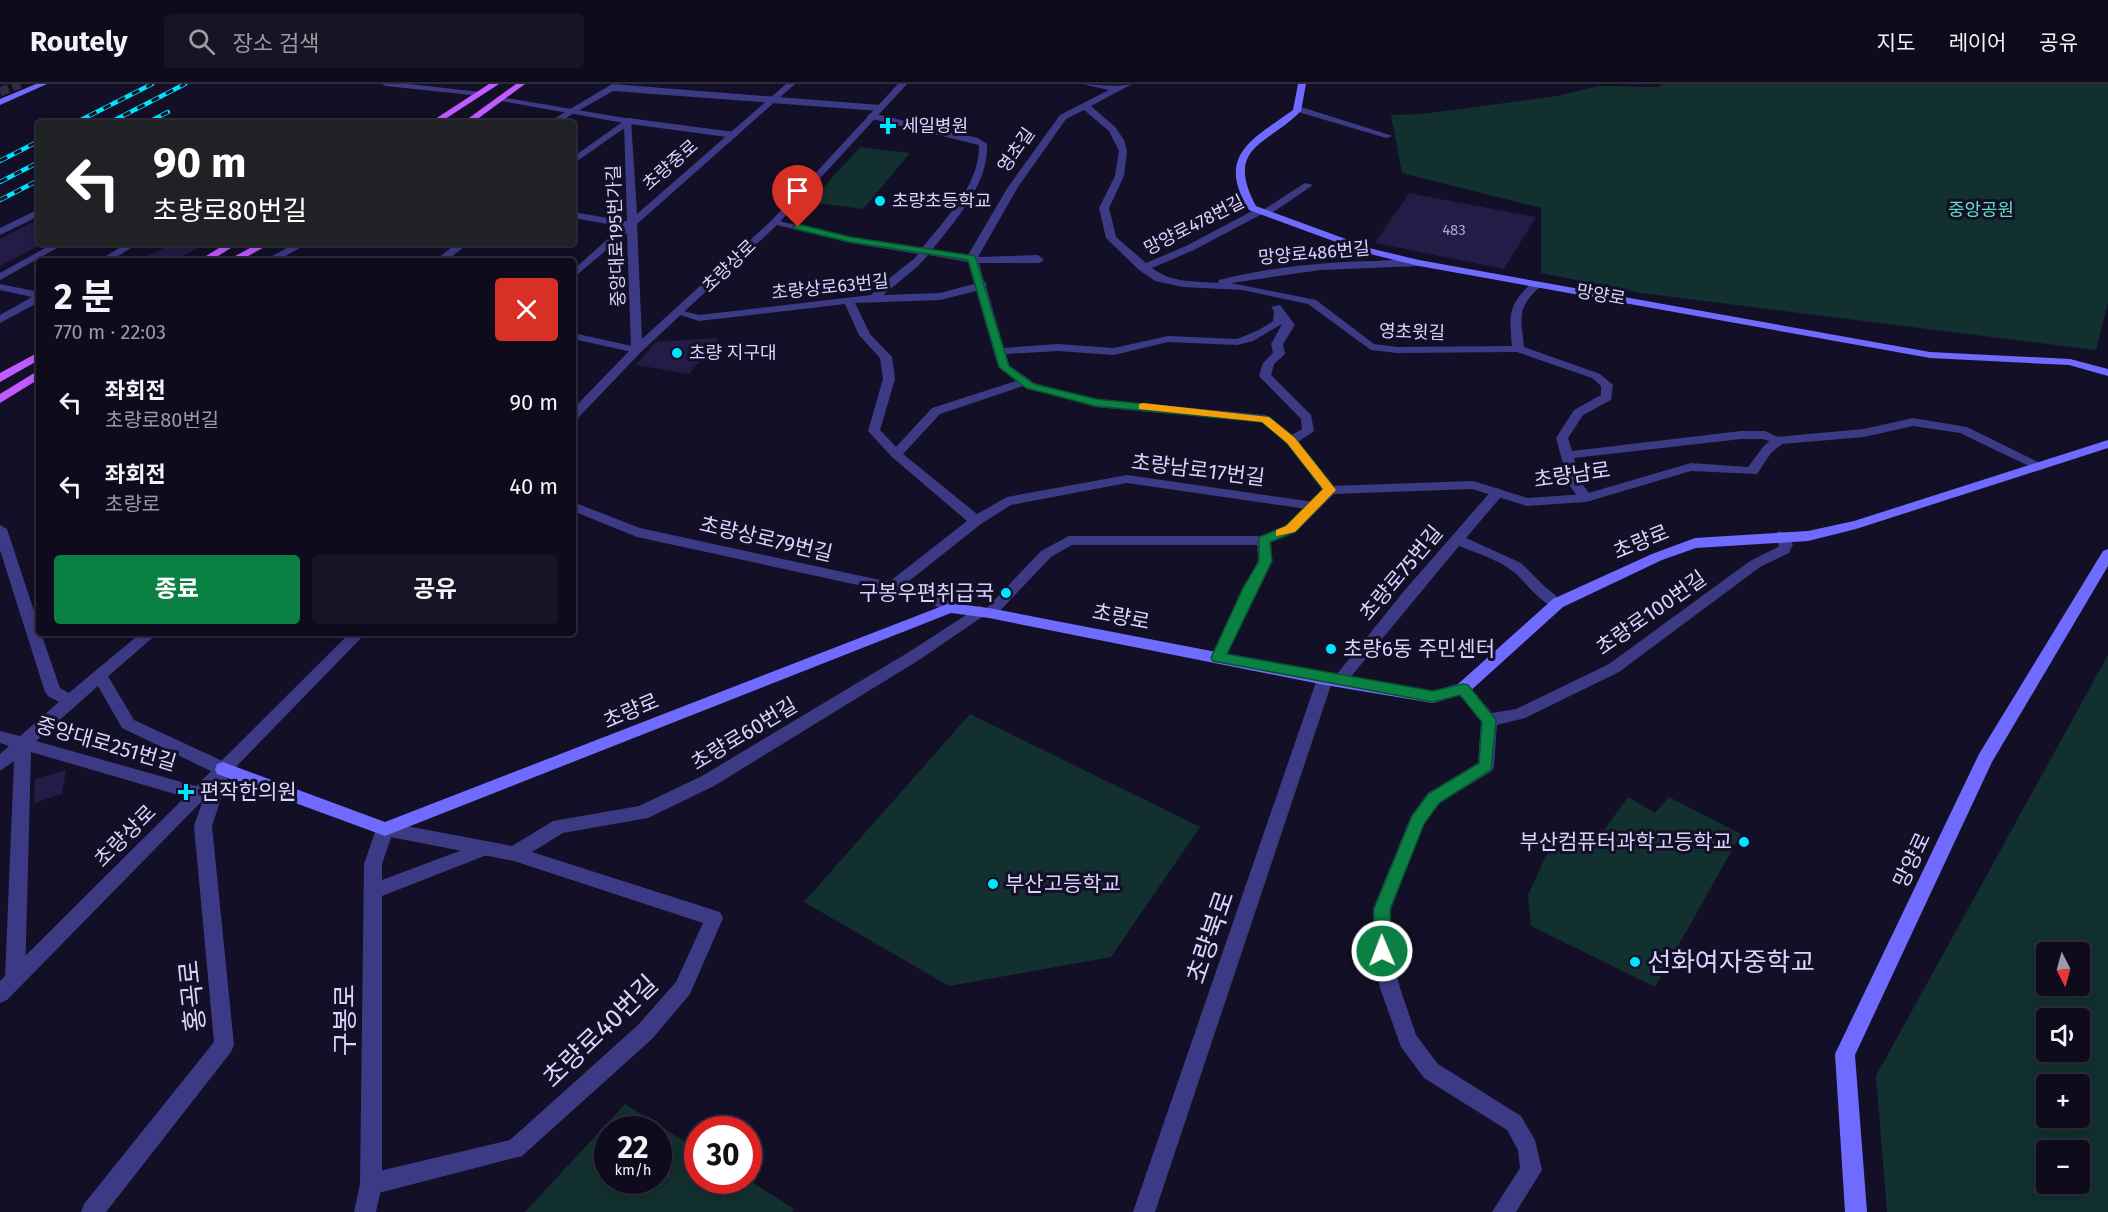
<!DOCTYPE html>
<html lang="ko">
<head>
<meta charset="utf-8">
<style>
  :root { --surface:#0e0b1c; --page:#171425; --text:#f1f3f6; --muted:#9b9ba3; --line:#2e2b3b; --accent:#0b8043 }
  body { margin:0; font-family:"Fira Sans","Noto Sans KR",sans-serif; background:var(--page); color:var(--text); height:100vh; display:flex; flex-direction:column; font-size:22px; white-space:nowrap }
  * { box-sizing:border-box; margin:0 }
  p { font-size:20px; color:var(--muted) }
  .icon { flex:none; width:33px; height:33px; fill:none; stroke:currentColor; stroke-width:2; stroke-linecap:round; stroke-linejoin:round }
  .map { position:relative; flex:1; overflow:hidden }
  .side { position:absolute; left:36px; top:174px; width:540px; height:378px; display:flex; flex-direction:column; background:var(--surface); border-radius:6px; box-shadow:0 3px 15px #0003,0 0 0 2px var(--line) }
  .side>* { flex:none }
  .hud { position:absolute; left:36px; top:36px; width:540px; height:126px; border-radius:6px; box-shadow:0 3px 15px #0003,0 0 0 2px var(--line); background:#202124; color:#fff; overflow:hidden }
  .needle { width:39px; rotate:174deg }
  .controls { position:absolute; left:2036px; top:858px; display:grid; gap:12px }
  .controls a { display:grid; place-items:center; width:54px; height:54px; border-radius:6px; background:var(--surface); box-shadow:0 3px 15px #0003,0 0 0 2px var(--line); font-size:30px }
  .speed { position:absolute; left:594px; top:1032px; display:flex; gap:12px; font-size:30px; font-weight:700; text-align:center }
  .speed>* { display:grid; place-content:center; width:78px; height:78px; border-radius:50%; background:var(--surface); box-shadow:0 3px 15px #0003,0 0 0 2px var(--line); line-height:1 }
  .speed small { font-size:15px; font-weight:400 }
  .speed .limit { border:9px solid #d22; background:#fff; color:#111 }
  .pin { position:absolute; display:grid; place-items:center; width:51px; height:51px; color:#fff; margin:-62px -26px; border-radius:50% 50% 50% 0; rotate:-45deg; box-shadow:0 0 6px #0007 }
  .pin .icon { rotate:45deg }
  .me { position:absolute; width:66px; margin:-33px; rotate:359deg; stroke-linejoin:round; filter:drop-shadow(0 0 4px #0008) }
  .turn { display:flex; align-items:center; gap:21px; height:126px; padding:0 18px; font-size:27px }
  .turn .icon { width:78px; height:78px; stroke-width:2.5 }
  .turn b { display:block; font-size:42px; line-height:51px }
  .round { display:grid; place-items:center; flex:none; width:63px; height:63px; border-radius:6px; background:var(--page) }
  .overview { display:flex; align-items:center; justify-content:space-between; height:102px; padding:0 18px }
  h1 { font-size:36px; font-weight:700; line-height:45px }
  .primary-button { display:flex; gap:12px; margin-top:auto; padding:12px 18px }
  .primary-button a { flex:1; height:69px; border-radius:6px; background:var(--accent); color:#fff; font-size:24px; font-weight:700; line-height:69px; text-align:center }
  .primary-button a+a { background:var(--page); color:var(--text) }
  ul { padding:0; list-style:none }
  li { display:flex; align-items:center; gap:18px; height:84px; padding:0 18px }
  li div { flex:1 }
  li b { display:block; font-size:22px }
  li em { font-style:normal }
  header { display:flex; align-items:center; gap:36px; box-sizing:border-box; height:84px; padding:0 30px; background:var(--surface); border-bottom:2px solid var(--line) }
  header strong { font-size:28px }
  nav { display:flex; gap:33px; margin-inline-start:auto; font-size:21px }
  .search { width:420px; height:54px; background:var(--page); display:flex; align-items:center; gap:15px; box-sizing:border-box; padding:0 21px; border-radius:6px; color:var(--muted); font-size:22px }
  .map>svg:first-child { display:block }
  .green { fill:#12302f; fill-rule:evenodd }
  .building { fill:#241b47 }
  .lines { fill:none; stroke-linecap:round; stroke-linejoin:round }
  .secondary-tunnel { stroke:#312d47; stroke-width:9; stroke-dasharray:9 4.5; stroke-linecap:butt }
  .minor { fill:#3d3a85; fill-rule:evenodd }
  .tertiary { fill:#3d3a85; fill-rule:evenodd }
  .secondary { fill:#6f6bff; fill-rule:evenodd }
  .primary { fill:#c25bff; fill-rule:evenodd }
  .rail-casing { stroke:#00e5ff; stroke-width:4.5 }
  .rail { stroke:#130f26; stroke-width:3; stroke-dasharray:8; stroke-linecap:butt }
  .route { fill:#0b8043; stroke:#07532c; stroke-width:1.5 }
  .slow { fill:#f59e0b }
  .poi-dot { fill:#00e5ff; stroke:#130f26; stroke-width:2 }
  .labels { text-anchor:middle; stroke-width:6; stroke-linejoin:round; paint-order:stroke }
  .far-number-label { font-size:15px; fill:#aca6d1 }
  .far-poi-label { font-size:18px; fill:#d9d4ff; stroke:#130f26; text-anchor:start }
  .far-street-label { font-size:18px; fill:#d9d4ff; stroke:#130f26 }
  .far-park-label { font-size:18px; fill:#5fe0c0; stroke:#130f26 }
  .street-label { font-size:21px; fill:#d9d4ff; stroke:#130f26 }
  .poi-label { font-size:21px; fill:#d9d4ff; stroke:#130f26; text-anchor:start }
  .near-street-label { font-size:26px; fill:#d9d4ff; stroke:#130f26 }
  .near-poi-label { font-size:26px; fill:#d9d4ff; stroke:#130f26; text-anchor:start }
</style>
</head>
<body>
<header>
<strong>Routely</strong>
<div class="search"><svg class="icon" aria-label="search" viewBox="0 0 24 24"><circle cx="10" cy="10" r="6"/><path d="M15 15l6 6"/></svg>장소 검색</div>
<nav><a>지도</a><a>레이어</a><a>공유</a></nav>
</header>
<div class="map">
<svg width="2108" height="1128" viewBox="0 0 2108 1128">
  <rect width="100%" height="100%" fill="#130f26"/>
  <g class="green">
    <path d="M1663 0H2108V219L2096 266 1641 209 1541 189V124L1402 89 1391 31 1422 30 1557 12 1598 2 1658 3Z"/>
    <path d="M860 63 910 69 863 125 810 118Z"/>
    <path d="M2108 571V1128H1887L1876 992ZM2079 868V902H2046V868ZM2079 934V968H2046V934ZM2079 1000V1034H2046V1000ZM2046 1066H2079V1100H2046Z"/>
    <path d="M970 630 1200 743 1111 873 949 902 804 818Z"/>
    <path d="M1628 713 1655 729 1669 713 1741 750 1655 903 1531 842 1528 811 1547 770 1597 756Z"/>
    <path d="M625 1020 697 1065 698 1096H749L794 1125 792 1128H525ZM608 1046H658V1096H608Z"/>
  </g>
  <g class="building">
    <path d="M1409 109 1498 126 1536 133 1504 185 1375 159Z"/>
    <path d="M39 135V162L0 182V155Z"/>
    <path d="M175 159H207L173 177H135Z"/>
    <path d="M719 254 689 290 636 281 656 258Z"/>
    <path d="M66 686 62 710 34 719 35 695Z"/>
  </g>
  <g class="lines">
    <path class="secondary-tunnel" d="M0 8 20 0"/>
    <g class="minor">
      <path d="M612 0 880 21 884 24 880 27 613 7 557 39H547Z"/>
      <path d="M1082 0 1117 2 1132 0 1091 22 1115 43 1124 56 1127 67 1124 92 1109 124 1116 153 1146 179 1186 162 1256 125 1263 126 1305 99 1313 101 1269 131 1262 130 1194 166 1152 184C1171 199 1195 197 1218 199L1219 196C1271 183 1323 178 1376 177 1391 176 1408 174 1423 177V181L1419 182 1320 186 1231 199 1316 216 1374 260 1397 263 1512 262C1509 229 1508 221 1533 198H1541V202C1516 224 1521 233 1524 263L1600 290 1613 301 1611 316 1583 331 1568 354 1572 367 1741 347H1765L1784 356 1778 360 1763 355H1741L1574 374 1582 400 1593 414 1591 417H1581L1569 401 1556 354 1574 326 1601 311V302L1592 294 1517 268 1397 269 1371 266 1308 220 1242 206 1183 203 1155 197 1139 186 1106 154 1099 124 1115 92 1119 67 1109 47 1084 26 1066 35 1018 103 978 173 1038 171 1044 176 1039 179H979L984 197 987 200 986 202 1004 264 1058 260 1114 264 1168 252 1237 255 1259 246 1273 237 1274 227 1271 223 1280 221 1295 241 1283 260 1285 270 1274 280 1271 291 1311 331 1314 347 1298 358 1337 406 1335 409H1325L1287 360 1263 338 1095 323 1023 302 940 330 903 370 977 430 1007 413 1127 391 1314 418 1319 419 1321 422 1319 425 1314 426 1127 399 1011 421 981 440 904 501 927 506 955 520 957 524 955 528 950 529 918 514 637 453 573 427V418L640 444 889 498 967 437 892 373 868 347 883 295 880 274 859 251 845 220 699 237 674 229 679 226 699 231 871 211 881 201 915 174 918 170 850 159 769 139 774 136 850 153 922 164C945 135 980 101 979 61L868 34 867 32 871 29 978 54 987 60C989 100 955 136 932 166L968 171 1008 103 1060 31 1109 6ZM928 171 968 178 974 200 940 209 883 211 917 183ZM976 207 998 283 1016 297 932 324 896 363 880 346 895 295 892 273 870 250 855 219 940 216ZM1282 240 1271 260 1273 269 1263 279 1259 292 1301 335 1302 345 1292 351 1266 331 1095 315 1034 299 1009 281 1006 270 1058 267 1114 271 1168 258 1237 261 1253 257Z"/>
      <path d="M1295 23H1301L1393 52 1386 54 1295 27Z"/>
      <path d="M628 34 734 48 738 51 734 54 630 40 573 80V73Z"/>
      <path d="M39 125V132L0 151V144Z"/>
      <path d="M573 128 631 138 636 141 631 144 573 134Z"/>
      <path d="M54 159H66L0 196V189Z"/>
      <path d="M127 159H139L110 177H98Z"/>
      <path d="M296 159H309L276 177H263Z"/>
      <path d="M457 159H469L446 177H434Z"/>
      <path d="M0 200 39 208V218L0 239V231L32 213 0 206Z"/>
      <path d="M573 249 641 264 643 266 637 269 573 255Z"/>
      <path d="M1498 404 1505 408 1466 454 1521 479 1544 502 1565 519 1563 523C1544 528 1525 495 1511 486 1497 475 1476 469 1459 462L1344 601 1339 603 1332 598 1155 1128H1133L1317 595 1320 591 1325 589 1333 595 1404 507 1493 405Z"/>
      <path d="M0 441 7 445 39 542V549H41L60 604 69 609 95 587H105L134 636 229 680 231 685 229 690 223 692 217 690 122 644 98 602 36 657 199 703 205 705 207 710 205 715 199 717 31 668 25 895 22 901 15 904 8 901 5 895 14 677 0 687V670L9 662 0 659V647L20 652 59 618 48 612 45 608 0 466Z"/>
      <path d="M1779 447 1784 449 1793 460 1789 469 1760 483 1619 588 1525 634 1497 641 1494 682 1492 687 1440 719 1424 740 1391 825V867L1400 904 1416 951 1438 980 1521 1032 1535 1056 1542 1086 1516 1128H1492L1520 1084 1518 1066 1507 1046 1424 994 1401 963 1380 904 1373 867V825L1411 732 1428 709 1478 679 1481 637 1455 605 1458 601H1468L1492 629 1516 625 1609 580 1750 477 1778 463 1779 461 1772 452Z"/>
      <path d="M1264 451 1271 456 1272 477 1223 578H1213L1210 574 1258 477 1257 456Z"/>
      <path d="M980 522 987 527 985 531 919 576 714 702 648 734 563 749 532 768 720 828 723 834 690 910 652 955 522 1072 371 1111 363 1108 360 1100 363 1092 371 1089 510 1056 638 941 676 898 703 839 514 777 385 752 379 750 376 745 379 740 385 738 512 762 553 737 639 722 702 692 909 568Z"/>
    </g>
    <g class="tertiary">
      <path d="M382 0H409L480 8 484 10 480 12 386 2Z"/>
      <path d="M786 0H795L637 140 642 255 771 137 898 0H907L777 141 641 268 577 335 573 336V325L631 265 627 149 573 194V186L627 138 624 39 496 16 500 13 631 35 637 130Z"/>
      <path d="M1913 334 1967 343 2044 381 2038 385 2033 384 1960 349 1913 342 1864 353 1782 360 1771 369 1757 390 1691 387 1586 418 1527 422 1472 405 1334 410 1296 448 1264 461H1072L1051 473 994 533H984L982 529 1041 467 1069 452H1262L1286 442 1325 403 1330 402 1473 397 1528 414 1585 410 1691 379 1748 383 1763 363 1774 353 1864 345Z"/>
      <path d="M141 549H158L105 595H95L92 591 95 587Z"/>
      <path d="M350 549H366L229 690 212 742 234 961 231 968 106 1128H81L84 1120 214 958 194 742 203 716 7 916 0 919V897Z"/>
      <path d="M385 738 391 740 394 745 382 780V796L486 757 492 759 495 764 492 769 382 812V1100L376 1128H354L360 1100 364 780 376 745 379 740Z"/>
    </g>
    <g class="secondary">
      <path d="M36 0H47L0 21V15Z"/>
      <path d="M1298 0H1306L1301 27C1268 61 1224 62 1256 122L1373 165 1419 176 1930 268 2070 275 2108 285V292L2069 281 1930 274 1419 182 1366 169 1249 126C1215 71 1253 55 1293 26Z"/>
      <path d="M2108 356V364L1856 445 1808 457 1696 464 1662 476 1563 523 1468 609 1433 619 1325 601 989 534 951 529 385 752 217 690 215 685 217 680 223 678 385 738 950 519 989 524 1325 589 1433 607 1458 600 1553 515 1652 470 1695 454 1808 447 1854 437Z"/>
      <path d="M2108 465V482L1992 678 1855 971 1867 1128H1845L1835 970 1979 670 2103 467Z"/>
    </g>
    <g class="primary">
      <path d="M489 0H499L439 39H429Z"/>
      <path d="M516 0H525L472 39H462Z"/>
      <path d="M227 159H239L210 177H198Z"/>
      <path d="M259 159H272L239 177H226Z"/>
      <path d="M39 268V276L0 298V289Z"/>
      <path d="M39 286V295L0 319V310Z"/>
    </g>
    <g class="rail-casing">
      <g id="rail">
        <path d="M75 39 152 0"/>
        <path d="M109 39 185 0"/>
        <path d="M147 39 168 28"/>
        <path d="M0 77 39 57"/>
        <path d="M0 98 39 78"/>
        <path d="M0 116 39 96"/>
      </g>
    </g>
    <use href="#rail" class="rail"/>
  </g>
  <path class="route" d="M798 140 850 153 975 172 1009 282 1034 300 1096 315 1269 333 1295 354 1334 403V408L1295 448 1270 458 1272 477 1227 570 1433 607 1463 600 1468 601 1496 636 1491 686 1439 719 1424 740 1390 825 1391 867 1388 872 1382 875 1376 872 1374 867V825L1412 732 1428 710 1479 679 1482 638 1460 611 1433 618 1213 577 1211 574 1243 504 1259 477V453L1286 442 1323 405 1287 359 1262 338 1095 322 1026 304 999 283 968 176 850 158 795 145 793 143Z"/>
  <path class="slow" d="M1143 319 1269 333 1295 354 1336 406 1295 448 1276 452V446L1286 442 1323 405 1287 359 1262 338 1139 325V320Z"/>
  <g class="poi-dot">
    <path d="M885 33h6v6h6v6h-6v6h-6v-6h-6v-6h6z"/>
    <circle cx="880" cy="117" r="6"/>
    <circle cx="677" cy="269" r="6"/>
    <circle cx="1006" cy="509" r="6"/>
    <circle cx="1331" cy="565" r="6"/>
    <path d="M183 699h6v6h6v6h-6v6h-6v-6h-6v-6h6z"/>
    <circle cx="1744" cy="758" r="6"/>
    <circle cx="993" cy="800" r="6"/>
    <circle cx="1635" cy="878" r="6"/>
  </g>
  <g class="labels">
    <g class="far-number-label">
      <text x="1454" y="151">483</text>
    </g>
    <g class="far-poi-label">
      <text x="902" y="48">세일병원</text>
      <text x="892" y="123">초량초등학교</text>
      <text x="689" y="275">초량 지구대</text>
    </g>
    <g class="far-street-label">
      <text transform="translate(1016 66) rotate(-55)" y="6">영초길</text>
      <text transform="translate(670 81) rotate(-41)" y="6">초량중로</text>
      <text transform="translate(1194 141) rotate(-27)" y="6">망양로478번길</text>
      <text transform="translate(616 152) rotate(-92)" y="6">중앙대로195번가길</text>
      <text transform="translate(1314 169) rotate(-5)" y="6">망양로486번길</text>
      <text transform="translate(729 182) rotate(-44)" y="6">초량상로</text>
      <text transform="translate(830 203) rotate(-6)" y="6">초량상로63번길</text>
      <text transform="translate(1601 211) rotate(10)" y="6">망양로</text>
      <text transform="translate(1412 248) rotate(2)" y="6">영초윗길</text>
    </g>
    <g class="far-park-label">
      <text x="1981" y="132">중앙공원</text>
    </g>
    <g class="street-label">
      <text transform="translate(1198 386) rotate(7)" y="7">초량남로17번길</text>
      <text transform="translate(1572 391) rotate(-8)" y="7">초량남로</text>
      <text transform="translate(766 455) rotate(13)" y="7">초량상로79번길</text>
      <text transform="translate(1641 458) rotate(-22)" y="7">초량로</text>
      <text transform="translate(1401 489) rotate(-50)" y="7">초량로75번길</text>
      <text transform="translate(1651 529) rotate(-35)" y="7">초량로100번길</text>
      <text transform="translate(1121 533) rotate(11)" y="7">초량로</text>
      <text transform="translate(631 627) rotate(-23)" y="7">초량로</text>
      <text transform="translate(744 650) rotate(-31)" y="7">초량로60번길</text>
      <text transform="translate(106 660) rotate(16)" y="7">중앙대로251번길</text>
      <text transform="translate(125 752) rotate(-45)" y="7">초량상로</text>
      <text transform="translate(1912 776) rotate(-65)" y="7">망양로</text>
    </g>
    <g class="poi-label">
      <text x="994" y="516" text-anchor="end">구봉우편취급국</text>
      <text x="1343" y="572">초량6동 주민센터</text>
      <text x="200" y="715">편작한의원</text>
      <text x="1732" y="765" text-anchor="end">부산컴퓨터과학고등학교</text>
      <text x="1005" y="807">부산고등학교</text>
    </g>
    <g class="near-street-label">
      <text transform="translate(1210 853) rotate(-71)" y="9">초량북로</text>
      <text transform="translate(192 912) rotate(-96)" y="9">홍곡로</text>
      <text transform="translate(345 936) rotate(-90)" y="9">구봉로</text>
      <text transform="translate(600 947) rotate(-44)" y="9">초량로40번길</text>
    </g>
    <g class="near-poi-label">
      <text x="1647" y="887">선화여자중학교</text>
    </g>
  </g>
</svg>
<div class="controls">
<a><svg class="needle" viewBox="-14 -14 28 28"><path d="M0-13l5 13h-10z" fill="#e53935"/><path d="M0 13l5-13h-10z" fill="#9b9ba3"/></svg></a>
<a><svg class="icon" aria-label="sound" viewBox="0 0 24 24"><path d="M4 9h4l5-4v14l-5-4H4zM17 9q2 3 0 6"/></svg></a>
<a>+</a>
<a>−</a>
</div>
<div class="speed"><div>22<small>km/h</small></div><div class="limit">30</div></div>
<div class="pin" style="left:798px;top:143px;background:#d93025"><svg class="icon" aria-label="arrive" viewBox="0 0 24 24"><path d="M6 21V4h12l-3 4 3 4H6"/></svg></div>
<svg class="me" style="left:1382px;top:867px" viewBox="-20 -20 40 40"><circle r="17" fill="#0b8043" stroke="#fff" stroke-width="3"/><path d="M0-11L8 9 0 5-8 9z" fill="#fff"/></svg>
<div class="hud">
<div class="turn"><svg class="icon" aria-label="left" viewBox="0 0 24 24"><path d="M17 20v-9H6M10 6l-5 5 5 5"/></svg><div><b>90 m</b>초량로80번길</div></div>
</div>
<section class="side">
<div class="overview"><div><h1>2 분</h1><p>770 m · 22:03</p></div><a class="round" style="background:#d93025;color:#fff"><svg class="icon" aria-label="close" viewBox="0 0 24 24"><path d="M6 6l12 12M18 6L6 18"/></svg></a></div>
<ul>
<li><svg class="icon" aria-label="left" viewBox="0 0 24 24"><path d="M17 20v-9H6M10 6l-5 5 5 5"/></svg><div><b>좌회전</b><p>초량로80번길</p></div><em>90 m</em></li>
<li><svg class="icon" aria-label="left" viewBox="0 0 24 24"><path d="M17 20v-9H6M10 6l-5 5 5 5"/></svg><div><b>좌회전</b><p>초량로</p></div><em>40 m</em></li>
</ul>
<div class="primary-button"><a>종료</a><a>공유</a></div>
</section>
</div>
</body>
</html>
